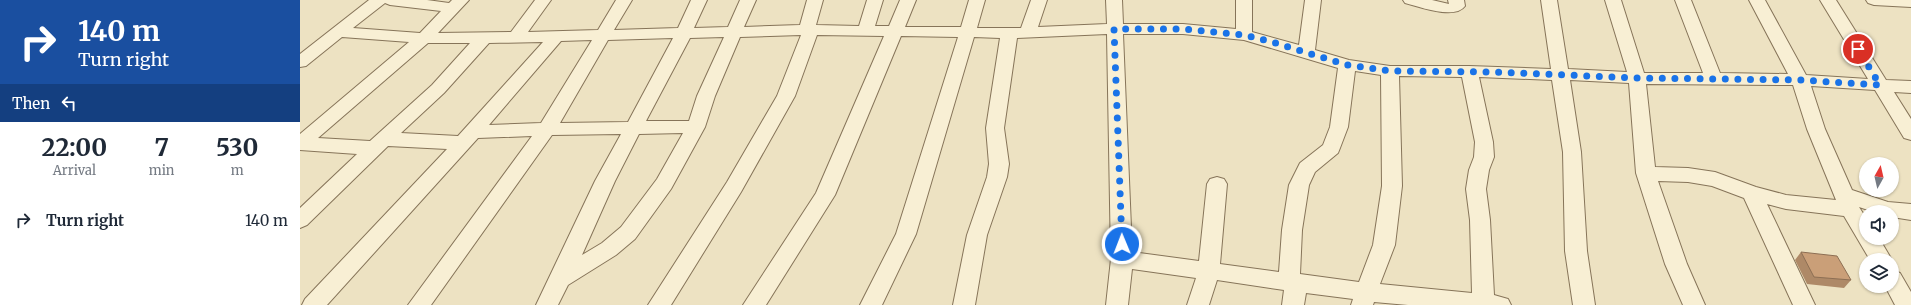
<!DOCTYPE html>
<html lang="en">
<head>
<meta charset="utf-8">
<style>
  :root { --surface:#fff; --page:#f2f2f3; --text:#1f2937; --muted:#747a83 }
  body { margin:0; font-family:Merriweather,serif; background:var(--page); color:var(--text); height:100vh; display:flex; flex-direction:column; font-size:15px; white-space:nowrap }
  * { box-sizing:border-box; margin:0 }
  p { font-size:13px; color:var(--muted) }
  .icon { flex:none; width:22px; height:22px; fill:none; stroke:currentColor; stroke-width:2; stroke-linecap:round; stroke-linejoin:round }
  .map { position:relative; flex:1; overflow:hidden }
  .sheet { display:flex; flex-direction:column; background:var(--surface); width:300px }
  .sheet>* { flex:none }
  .top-card { background:#1a4fa0; color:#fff; overflow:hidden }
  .needle { width:26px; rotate:8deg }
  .tools { position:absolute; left:1559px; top:157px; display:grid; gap:8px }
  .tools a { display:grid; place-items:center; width:40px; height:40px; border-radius:50%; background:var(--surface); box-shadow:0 1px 3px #0004; font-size:20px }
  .pin { position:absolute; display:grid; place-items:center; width:34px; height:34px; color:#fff; margin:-17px; border:2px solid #fff; border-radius:50%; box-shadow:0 1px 4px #0007 }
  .me { position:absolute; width:44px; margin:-22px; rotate:359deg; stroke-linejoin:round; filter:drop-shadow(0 0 3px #0008) }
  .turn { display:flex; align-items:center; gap:14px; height:84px; padding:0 12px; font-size:18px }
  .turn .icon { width:52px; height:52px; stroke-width:2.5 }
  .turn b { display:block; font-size:28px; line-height:34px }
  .then { display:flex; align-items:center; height:38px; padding:0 12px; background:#0003; gap:8px; font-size:15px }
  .eta { display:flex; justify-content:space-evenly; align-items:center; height:68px; text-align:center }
  .eta b { font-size:24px; font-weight:700; line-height:28px }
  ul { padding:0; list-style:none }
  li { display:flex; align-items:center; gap:12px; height:60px; padding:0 12px }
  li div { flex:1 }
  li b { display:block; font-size:15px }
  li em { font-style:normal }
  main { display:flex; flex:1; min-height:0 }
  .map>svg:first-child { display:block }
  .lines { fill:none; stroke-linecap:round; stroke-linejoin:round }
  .minor-casing { stroke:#867459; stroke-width:2 }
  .minor { fill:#f8efd4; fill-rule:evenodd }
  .wall { fill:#ae8967 }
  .building { fill:#ca9f78; stroke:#8d6f54 }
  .route { stroke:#1a73e8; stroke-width:7; stroke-dasharray:0 12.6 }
</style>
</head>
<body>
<main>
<section class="sheet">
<div class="top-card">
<div class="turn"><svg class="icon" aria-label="right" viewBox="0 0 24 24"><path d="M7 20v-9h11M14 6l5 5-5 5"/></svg><div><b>140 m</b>Turn right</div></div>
<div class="then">Then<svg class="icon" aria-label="left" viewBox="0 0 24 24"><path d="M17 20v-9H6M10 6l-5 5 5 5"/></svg></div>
</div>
<div class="eta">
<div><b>22:00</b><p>Arrival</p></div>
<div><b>7</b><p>min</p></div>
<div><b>530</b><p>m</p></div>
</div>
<ul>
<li><svg class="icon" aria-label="right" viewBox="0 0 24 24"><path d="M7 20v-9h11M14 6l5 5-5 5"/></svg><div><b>Turn right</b></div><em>140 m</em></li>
</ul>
</section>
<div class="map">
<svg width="1611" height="305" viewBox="0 0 1611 305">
  <rect width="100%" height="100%" fill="#ede2c2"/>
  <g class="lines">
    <g class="minor-casing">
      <g id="minor">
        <path d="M69 0H127L149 3 152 0H169L138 33 211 32 235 0H251L228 32 298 30 316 0H332L314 30 378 28 391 0H407L394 28 428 27 440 0H456L444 27 500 25 507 0H523L516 25 559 26 567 0H583L575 26H589L600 0H616L605 27H661L669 0H685L677 28H721L731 0H747L738 27 807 24 806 0H822L823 24H883L936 29V0H952V32L999 45 1005 0H1021L1015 50 1049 60 1090 66H1169L1251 69 1241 0H1257L1268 69 1327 72 1305 0H1321L1344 73H1403L1375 0H1391L1420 73 1488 74 1449 0H1465L1506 75 1568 79 1520 0H1536L1586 80 1611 81V93L1594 92 1611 119V140L1604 138 1575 90 1511 86 1525 129 1552 190 1588 202 1611 204V220L1592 217V212H1574L1559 207 1566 218V238H1579L1592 260H1570L1544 216 1486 209 1467 204 1515 305H1493L1444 198 1412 186 1388 182 1358 181 1387 264 1405 305H1383L1365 264 1336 173 1329 83 1270 80 1281 152 1287 251 1295 305H1273L1265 251 1263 152 1252 80 1179 77 1193 142 1194 157 1189 170 1186 189 1190 220 1194 295 1208 299 1211 305H1108L1074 302 1073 305H1051L1053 299 1006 293 1004 305H982L984 290 917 280 909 305H887L896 278 832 269 828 305H806L811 259 807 34 717 38 704 128 709 164 707 177 687 235 675 305H653L667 235 687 177 689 164 686 128 700 38 674 37 616 234 582 305H560L596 234 658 37 601 36 535 195 466 305H443L516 193 584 36 517 35 495 96 441 192 371 305H348L427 182 477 96 501 35 440 37 415 96 405 127 371 189 335 239 316 255 268 285 258 305H236L295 181 321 134 252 135 131 305H108L232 136 178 138 27 305H2L5 299 147 149 88 146 7 225 0 228V208L57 154 0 150V134L109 42 42 37 6 66 0 67V54ZM85 3 90 5 141 11 120 33 53 28ZM823 34H883L944 40 1038 68 1030 127 1023 145 1000 163 989 185 982 230 979 272 920 264 927 184 924 179 917 177 910 179 907 184 899 261 832 252ZM424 37 397 96 389 121H346L390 38ZM373 38 328 122 260 123 308 40ZM292 40 241 123 189 125 261 41ZM243 42 158 136 101 133 144 93 189 43ZM128 43H170L132 85 70 141 18 138ZM1055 71 1081 75 1082 186 1073 245 1059 282 1000 274 1002 230 1009 185 1015 172 1038 153 1040 148 1048 127ZM1099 76 1162 77 1175 142 1174 157 1169 170 1166 189 1170 220 1172 293 1080 284 1095 245 1102 186ZM1346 84 1493 85 1507 129 1536 200 1486 195 1456 187 1415 172 1388 168 1355 167ZM383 133 357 179 321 227 302 243 282 255 315 181 339 134Z"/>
        <path d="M1103 0H1132L1149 4 1148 0H1164L1165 6C1155 20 1120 7 1105 3Z"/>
        <path d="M1566 0H1611V7L1574 5 1568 3Z"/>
        <path d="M1592 270 1600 273 1611 292V305H1595L1585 286H1592Z"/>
      </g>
    </g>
    <use href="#minor" class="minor"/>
  </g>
  <path class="wall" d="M1501 252 1551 280 1544 288 1507 284 1495 260Z"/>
  <path class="building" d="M1501 252 1537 256 1551 280 1514 277Z"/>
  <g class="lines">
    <path class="route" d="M822 244 814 29H883L944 35 969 41 1047 65 1090 71 1195 72 1337 78 1500 80 1580 85 1558 49"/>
  </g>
</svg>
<div class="tools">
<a><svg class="needle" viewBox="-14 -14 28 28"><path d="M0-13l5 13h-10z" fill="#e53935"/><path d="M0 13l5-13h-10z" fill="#747a83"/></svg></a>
<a><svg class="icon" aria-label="sound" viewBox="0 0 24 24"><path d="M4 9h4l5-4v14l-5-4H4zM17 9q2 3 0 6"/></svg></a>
<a><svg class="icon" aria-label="layers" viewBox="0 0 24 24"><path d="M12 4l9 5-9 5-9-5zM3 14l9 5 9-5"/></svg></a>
</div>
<div class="pin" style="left:1558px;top:49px;background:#d93025"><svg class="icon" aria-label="arrive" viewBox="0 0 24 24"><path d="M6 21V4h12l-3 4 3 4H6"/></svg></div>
<svg class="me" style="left:822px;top:244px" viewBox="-20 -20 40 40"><circle r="17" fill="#1a73e8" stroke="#fff" stroke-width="3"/><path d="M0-11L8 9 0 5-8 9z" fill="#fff"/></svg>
</div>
</main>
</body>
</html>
